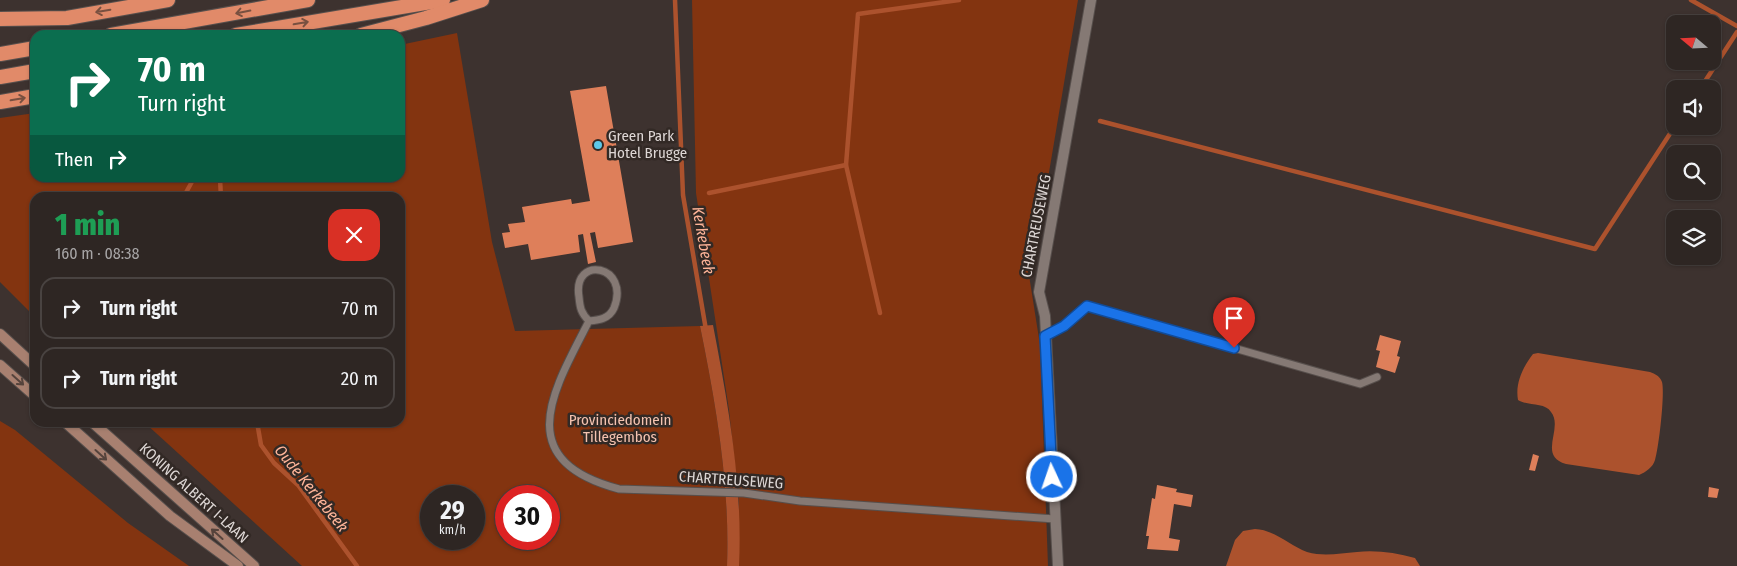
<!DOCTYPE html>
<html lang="en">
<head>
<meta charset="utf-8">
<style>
  :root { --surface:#2e2623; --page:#3a3230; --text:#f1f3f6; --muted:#a7a5a6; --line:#494341 }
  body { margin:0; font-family:"Fira Sans Condensed",sans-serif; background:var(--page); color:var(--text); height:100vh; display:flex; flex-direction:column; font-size:19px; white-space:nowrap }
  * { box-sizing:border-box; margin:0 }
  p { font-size:16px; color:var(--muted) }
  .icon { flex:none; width:28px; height:28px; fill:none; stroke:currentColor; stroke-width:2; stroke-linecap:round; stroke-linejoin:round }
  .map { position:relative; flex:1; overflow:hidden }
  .drawer { position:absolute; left:30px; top:192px; width:375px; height:235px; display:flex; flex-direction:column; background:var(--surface); border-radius:15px; box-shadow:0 1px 4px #0004,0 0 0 1px var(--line) }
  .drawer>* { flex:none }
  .banner { position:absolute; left:30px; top:30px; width:375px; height:152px; border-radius:15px; box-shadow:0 1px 4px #0004,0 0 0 1px var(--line); background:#0b6e4f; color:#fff; overflow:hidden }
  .needle { width:32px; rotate:289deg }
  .fabs { position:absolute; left:1666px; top:15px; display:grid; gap:10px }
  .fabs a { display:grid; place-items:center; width:55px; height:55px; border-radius:10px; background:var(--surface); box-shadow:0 1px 4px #0004,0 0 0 1px var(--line); font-size:25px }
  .speed { position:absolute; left:420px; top:485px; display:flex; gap:10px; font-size:25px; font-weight:700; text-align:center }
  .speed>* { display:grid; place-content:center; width:65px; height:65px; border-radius:50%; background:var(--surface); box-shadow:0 1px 4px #0004,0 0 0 1px var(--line); line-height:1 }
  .speed small { font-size:12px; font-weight:400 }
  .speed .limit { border:8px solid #d22; background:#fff; color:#111 }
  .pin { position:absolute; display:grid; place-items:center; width:42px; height:42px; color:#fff; margin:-51px -21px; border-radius:50% 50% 50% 0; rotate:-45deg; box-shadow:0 0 5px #0007 }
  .pin .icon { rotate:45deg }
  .me { position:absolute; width:55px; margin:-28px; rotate:357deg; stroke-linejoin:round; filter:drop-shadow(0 0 4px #0008) }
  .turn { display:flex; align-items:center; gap:18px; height:105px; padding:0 25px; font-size:22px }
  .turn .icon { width:65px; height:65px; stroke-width:2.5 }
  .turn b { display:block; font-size:35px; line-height:42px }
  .then { display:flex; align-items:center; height:48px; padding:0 25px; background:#0003; gap:10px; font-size:19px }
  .round { display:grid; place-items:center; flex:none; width:52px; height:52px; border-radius:15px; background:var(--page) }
  .headline { display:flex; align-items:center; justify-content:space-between; height:85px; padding:0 25px }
  h1 { font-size:30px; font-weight:800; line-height:38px; color:#1e9e55 }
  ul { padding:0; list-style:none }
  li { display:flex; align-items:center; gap:15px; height:62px; margin:0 10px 8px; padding:0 15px; border:2px solid var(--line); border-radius:15px }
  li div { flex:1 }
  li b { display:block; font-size:19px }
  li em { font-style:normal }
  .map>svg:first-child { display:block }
  .green { fill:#833410; fill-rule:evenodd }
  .water { fill:#ac522d }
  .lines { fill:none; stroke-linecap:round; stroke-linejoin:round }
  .stream { stroke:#ac522d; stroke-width:4.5 }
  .building { fill:#de7f5a }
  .service-casing { stroke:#574f4c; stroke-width:9 }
  .minor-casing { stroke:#574f4c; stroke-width:12 }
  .secondary-casing { stroke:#574f4c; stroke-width:12 }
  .trunk-casing { stroke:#574f4c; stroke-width:16 }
  .service { stroke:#857974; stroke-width:7 }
  .minor { stroke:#857974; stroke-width:10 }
  .secondary { stroke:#a88070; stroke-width:10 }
  .trunk { stroke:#e18a69; stroke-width:14 }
  .oneway { stroke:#785040 }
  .oneway2 { stroke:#55433c }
  .route-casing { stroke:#114b97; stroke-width:12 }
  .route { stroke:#1a73e8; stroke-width:9 }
  .poi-dot { fill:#5dc7e8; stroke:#322925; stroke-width:2 }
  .labels { text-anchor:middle; stroke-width:5; stroke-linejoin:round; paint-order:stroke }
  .poi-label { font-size:15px; fill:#ded7d5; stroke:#322925; text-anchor:start }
  .street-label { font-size:15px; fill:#ded7d5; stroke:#322925 }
  .park-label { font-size:15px; fill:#f5c3b0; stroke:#322925 }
  .water-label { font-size:16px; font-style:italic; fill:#feb498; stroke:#322925 }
</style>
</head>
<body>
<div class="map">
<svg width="1737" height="566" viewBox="0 0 1737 566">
  <rect width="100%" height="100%" fill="#3d322f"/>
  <g class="green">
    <path d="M692 0H1078L1041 220 1036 240 1026 256 1040 345 1048 566H739V503L729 410 696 193Z"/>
    <path d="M457 33 492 242 515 331 700 326C716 405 730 484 727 566H302L145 423 400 422V198H35V317L0 282V118L35 113V178H400V45ZM431 496H474V539H431ZM506 496H549V539H506Z"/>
    <path d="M0 421 15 430 128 523 189 566H0Z"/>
  </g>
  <g class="water">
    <path d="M713 325C728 404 743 484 739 566H727C730 484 716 405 700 326Z"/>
    <path d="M1538 353 1650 372C1655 374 1660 376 1662 382 1665 393 1659 447 1655 460 1653 467 1646 472 1639 475L1566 464C1537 456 1564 428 1551 412 1545 402 1527 406 1518 400 1515 383 1523 367 1533 354Z"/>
    <path d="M1255 529C1275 530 1289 545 1307 552 1325 557 1340 553 1357 552 1377 550 1396 553 1415 558L1420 566H1226L1235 540 1243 531Z"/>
  </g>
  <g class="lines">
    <g class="stream">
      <path d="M675 0 683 195 706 330"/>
      <path d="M1691 0 1737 26"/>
      <path d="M1700 89 1737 32"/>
      <path d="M1100 121 1595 249 1675 126"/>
      <path d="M220 178 221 198"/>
      <path d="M709 193 846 165"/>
      <path d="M183 198 194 178"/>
      <path d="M880 313 846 165 858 14 959 0"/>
      <path d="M257 422 261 445 274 463 298 485 357 566"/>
    </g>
  </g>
  <g class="building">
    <path d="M606 86 633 242 598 248 595 232 590 233 596 262 588 264 583 234 578 235 580 252 531 260 528 244 505 248 502 233 510 232 508 224 525 222 522 207 571 199 572 204 590 201 570 91Z"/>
    <path d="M1380 335 1401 341 1397 356 1400 357 1395 373 1376 367 1380 351 1376 350Z"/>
    <path d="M1533 454 1539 456 1535 471 1529 470Z"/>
    <path d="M1157 485 1177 489 1176 492 1193 495 1191 507 1174 504 1169 538 1180 540 1178 551 1147 549 1149 536H1146L1152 498 1155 499Z"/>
    <path d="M1709 487 1719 489 1717 498 1708 497Z"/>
  </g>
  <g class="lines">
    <g class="service-casing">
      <g id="service">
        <path d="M589 321C581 313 580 308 579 297 572 254 631 265 614 308 609 319 599 320 589 321 553 391 510 460 619 489L744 493 800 501 1055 519"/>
        <path d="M1045 336 1064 326 1087 306 1360 384 1377 377"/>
      </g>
    </g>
    <g class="minor-casing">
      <path id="minor" d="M1058 566 1045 316 1039 292 1091 0"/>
    </g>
    <g class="secondary-casing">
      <g id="secondary">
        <path d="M0 334 35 366"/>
        <path d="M0 365 35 396"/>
        <path d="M65 422 170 516 238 566"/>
        <path d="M92 422 254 566"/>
      </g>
    </g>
    <g class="trunk-casing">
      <g id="trunk">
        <path d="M0 19 67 18 168 0"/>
        <path d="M111 35 308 0"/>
        <path d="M236 35 443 0"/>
        <path d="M361 35 426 18 482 0"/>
        <path d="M0 54 35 48"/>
        <path d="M0 77 35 71"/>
        <path d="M0 102 35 96"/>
      </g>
    </g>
    <use href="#service" class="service"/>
    <use href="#minor" class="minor"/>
    <use href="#secondary" class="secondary"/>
    <use href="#trunk" class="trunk"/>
  </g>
  <defs><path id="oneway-shaft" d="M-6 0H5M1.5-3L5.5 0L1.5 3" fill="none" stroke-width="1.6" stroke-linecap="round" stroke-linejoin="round" transform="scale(1.25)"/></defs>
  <g class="oneway">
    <use href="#oneway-shaft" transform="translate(103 11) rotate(170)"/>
    <use href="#oneway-shaft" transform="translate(243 12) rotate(169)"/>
    <use href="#oneway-shaft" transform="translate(301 23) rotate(-10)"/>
    <use href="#oneway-shaft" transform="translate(18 99) rotate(-10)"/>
  </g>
  <g class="oneway2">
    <use href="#oneway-shaft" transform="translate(18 380) rotate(42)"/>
    <use href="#oneway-shaft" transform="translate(101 455) rotate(42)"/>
    <use href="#oneway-shaft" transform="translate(217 534) rotate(-138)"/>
  </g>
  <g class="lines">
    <g class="route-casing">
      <path id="route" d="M1052 477 1045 336 1064 326 1087 306 1234 348"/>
    </g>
    <use href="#route" class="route"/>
  </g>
  <circle class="poi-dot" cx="598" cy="145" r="5"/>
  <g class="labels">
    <g class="poi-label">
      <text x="608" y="141">Green Park<tspan x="608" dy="17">Hotel Brugge</tspan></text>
    </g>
    <g class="street-label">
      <text transform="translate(1036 226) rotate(-79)" y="5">CHARTREUSEWEG</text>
      <text transform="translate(731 480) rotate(4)" y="5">CHARTREUSEWEG</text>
      <text transform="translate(194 493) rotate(42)" y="5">KONING ALBERT I-LAAN</text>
    </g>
    <g class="park-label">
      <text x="620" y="425">Provinciedomein<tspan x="620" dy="17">Tillegembos</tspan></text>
    </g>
    <g class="water-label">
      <text transform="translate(704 240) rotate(80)" y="6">Kerkebeek</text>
      <text transform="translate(312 488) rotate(51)" y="6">Oude Kerkebeek</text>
    </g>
  </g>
</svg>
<div class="fabs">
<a><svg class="needle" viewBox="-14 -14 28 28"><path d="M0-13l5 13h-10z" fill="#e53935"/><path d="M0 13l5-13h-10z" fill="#a7a5a6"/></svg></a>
<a><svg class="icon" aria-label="sound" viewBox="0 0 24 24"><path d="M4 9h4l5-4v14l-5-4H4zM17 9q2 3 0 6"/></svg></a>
<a><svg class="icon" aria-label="search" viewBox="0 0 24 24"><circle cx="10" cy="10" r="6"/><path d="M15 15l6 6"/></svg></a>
<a><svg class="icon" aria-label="layers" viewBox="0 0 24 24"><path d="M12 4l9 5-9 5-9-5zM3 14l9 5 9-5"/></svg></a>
</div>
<div class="speed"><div>29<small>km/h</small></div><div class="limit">30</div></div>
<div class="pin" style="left:1234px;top:348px;background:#d93025"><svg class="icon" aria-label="arrive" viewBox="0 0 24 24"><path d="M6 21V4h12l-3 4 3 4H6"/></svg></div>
<svg class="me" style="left:1052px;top:477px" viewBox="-20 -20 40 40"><circle r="17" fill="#1a73e8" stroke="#fff" stroke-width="3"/><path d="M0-11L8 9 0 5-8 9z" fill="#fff"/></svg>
<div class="banner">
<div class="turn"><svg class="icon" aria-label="right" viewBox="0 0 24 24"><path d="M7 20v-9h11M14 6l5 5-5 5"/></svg><div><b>70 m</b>Turn right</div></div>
<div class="then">Then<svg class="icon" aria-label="right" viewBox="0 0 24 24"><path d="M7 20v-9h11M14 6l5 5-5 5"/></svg></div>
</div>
<section class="drawer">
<div class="headline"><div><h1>1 min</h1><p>160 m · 08:38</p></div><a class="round" style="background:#d93025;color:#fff"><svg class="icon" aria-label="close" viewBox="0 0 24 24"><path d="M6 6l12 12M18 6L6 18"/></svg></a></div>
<ul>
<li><svg class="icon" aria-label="right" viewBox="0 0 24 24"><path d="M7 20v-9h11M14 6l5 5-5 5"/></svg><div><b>Turn right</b></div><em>70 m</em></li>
<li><svg class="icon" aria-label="right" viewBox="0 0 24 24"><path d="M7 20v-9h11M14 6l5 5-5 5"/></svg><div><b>Turn right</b></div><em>20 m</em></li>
</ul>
</section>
</div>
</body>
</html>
